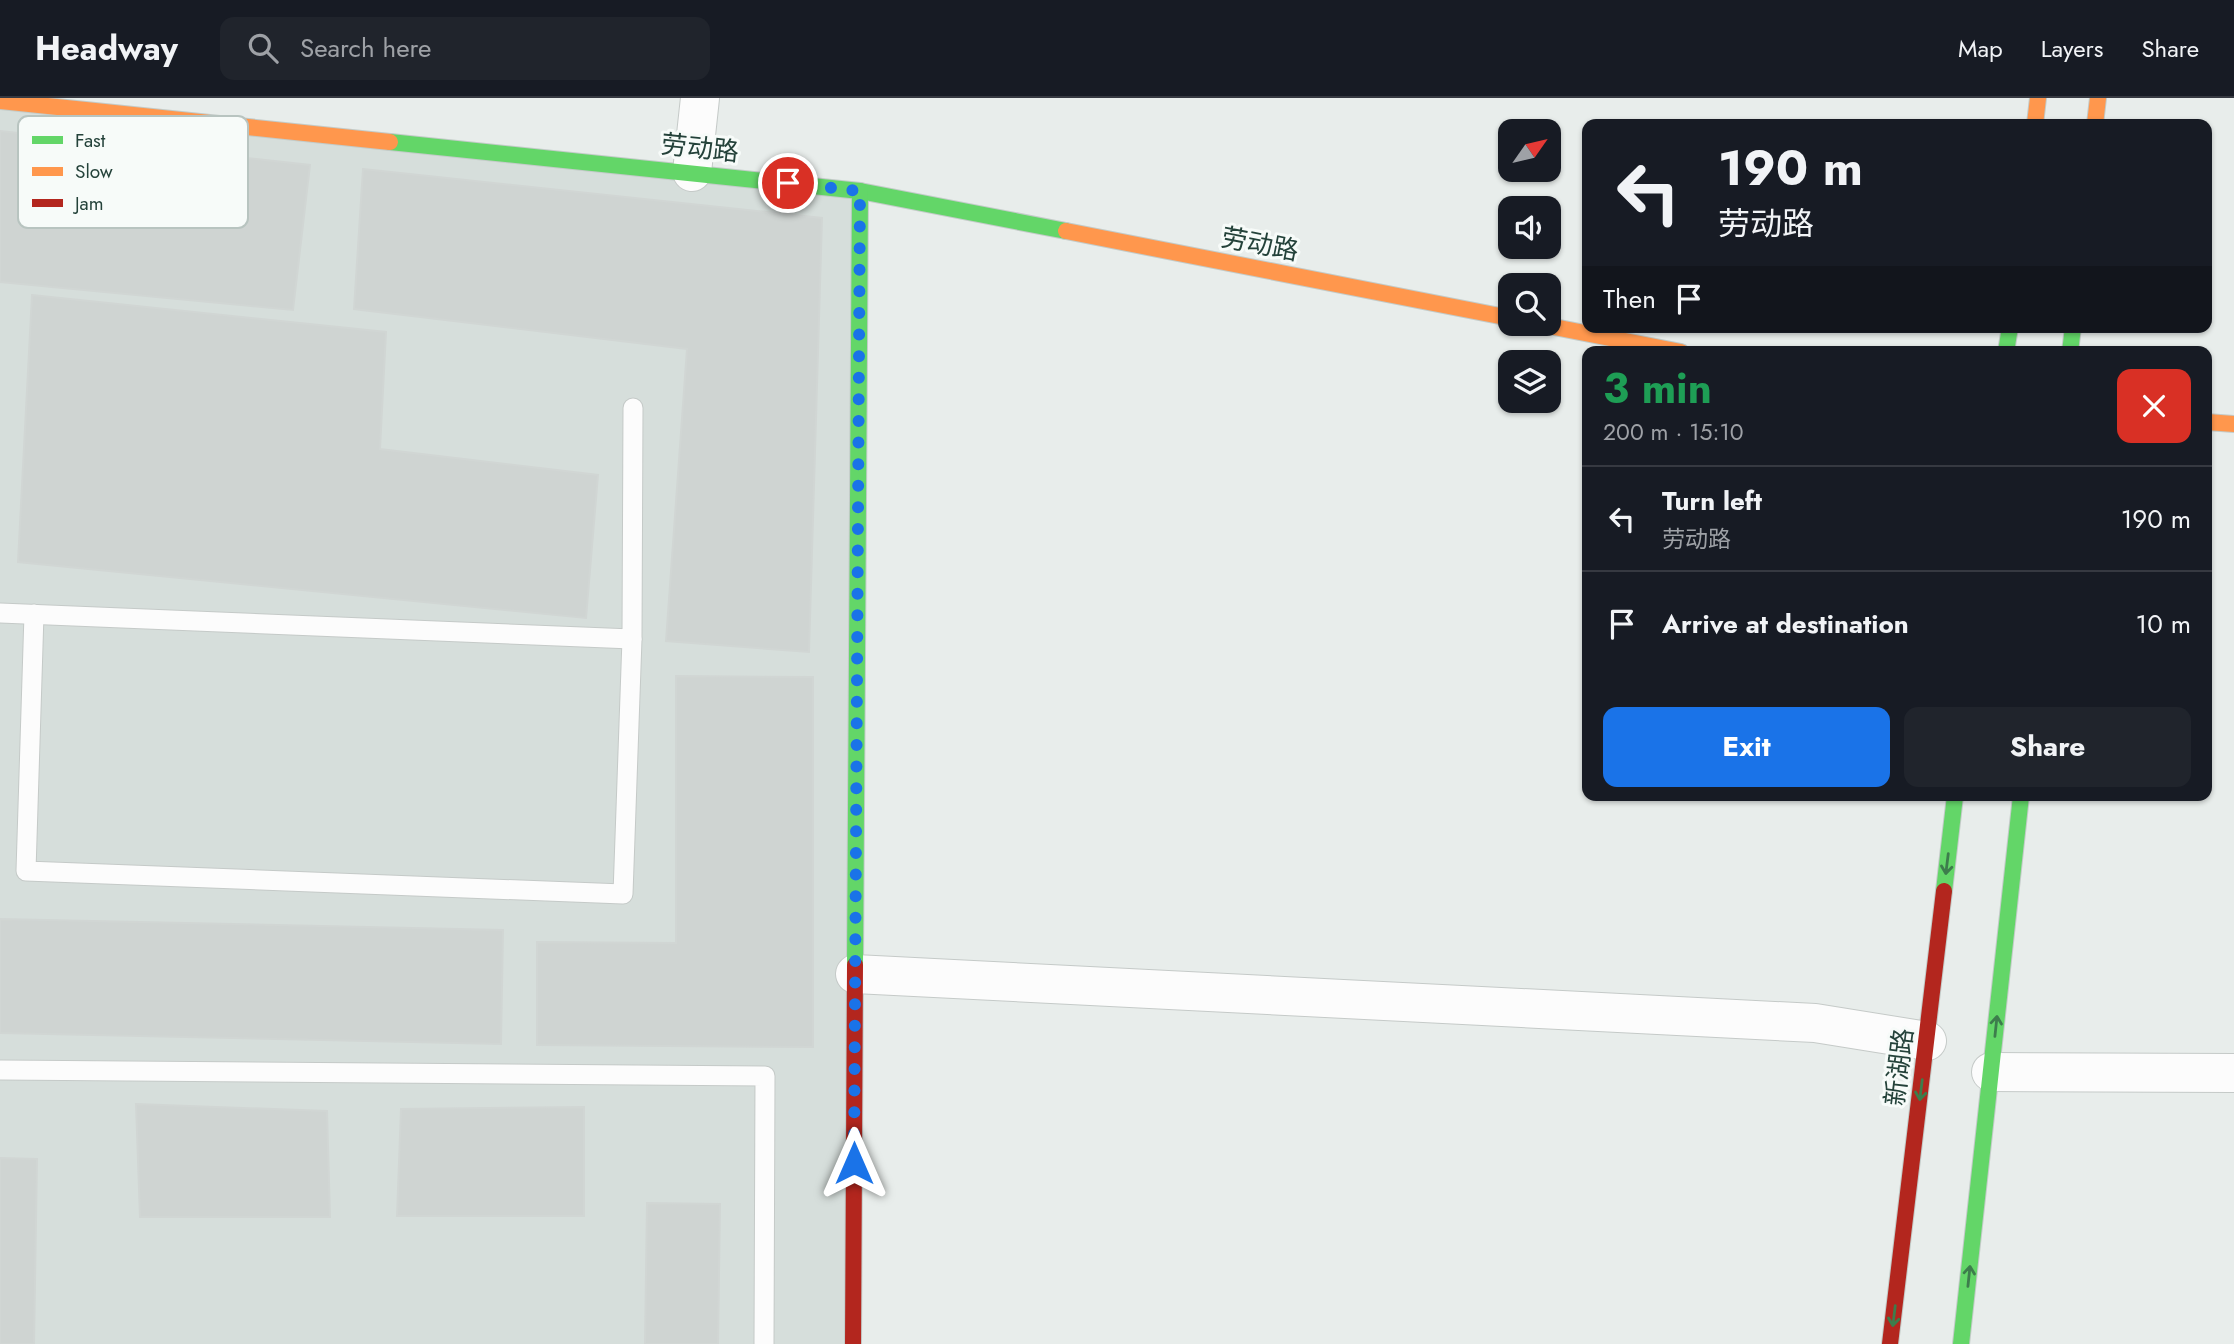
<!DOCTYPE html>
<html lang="en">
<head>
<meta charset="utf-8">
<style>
  :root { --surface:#171b24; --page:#20242c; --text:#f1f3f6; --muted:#9ea1a6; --line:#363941; --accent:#1a73e8 }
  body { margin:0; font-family:Jost,"Noto Sans SC",sans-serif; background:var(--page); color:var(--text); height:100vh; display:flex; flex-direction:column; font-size:26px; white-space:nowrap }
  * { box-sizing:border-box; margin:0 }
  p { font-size:23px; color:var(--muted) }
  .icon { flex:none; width:38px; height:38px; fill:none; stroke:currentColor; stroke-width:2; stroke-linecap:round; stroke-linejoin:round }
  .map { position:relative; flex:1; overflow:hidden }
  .sheet { position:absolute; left:1582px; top:248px; width:630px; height:455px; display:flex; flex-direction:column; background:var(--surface); border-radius:14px; box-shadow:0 2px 5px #0004 }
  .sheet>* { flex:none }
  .banner { position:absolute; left:1582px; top:21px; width:630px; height:214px; border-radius:14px; box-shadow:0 2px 5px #0004; background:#171b24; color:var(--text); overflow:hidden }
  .needle { width:46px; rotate:56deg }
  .buttons { position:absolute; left:1498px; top:21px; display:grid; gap:14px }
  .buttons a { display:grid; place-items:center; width:63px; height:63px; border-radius:14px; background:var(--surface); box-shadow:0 2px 5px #0004; font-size:35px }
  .pin { position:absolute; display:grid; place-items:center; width:60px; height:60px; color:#fff; margin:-30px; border:4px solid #fff; border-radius:50%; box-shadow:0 2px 7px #0007 }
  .me { position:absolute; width:77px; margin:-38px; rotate:0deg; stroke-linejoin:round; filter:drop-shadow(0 0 5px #0008) }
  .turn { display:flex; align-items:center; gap:24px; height:147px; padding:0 21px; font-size:32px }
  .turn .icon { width:91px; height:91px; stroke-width:2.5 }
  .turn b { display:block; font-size:49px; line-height:60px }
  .then { display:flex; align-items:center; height:66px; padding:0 21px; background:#0003; gap:14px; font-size:26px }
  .round { display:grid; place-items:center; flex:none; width:74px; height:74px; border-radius:14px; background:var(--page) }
  .summary { display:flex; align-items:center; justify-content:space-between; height:119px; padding:0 21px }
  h1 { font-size:42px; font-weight:700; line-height:52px; color:#1e9e55 }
  .action { display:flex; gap:14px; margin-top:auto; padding:14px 21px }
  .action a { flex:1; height:80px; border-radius:14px; background:var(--accent); color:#fff; font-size:28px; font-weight:700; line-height:80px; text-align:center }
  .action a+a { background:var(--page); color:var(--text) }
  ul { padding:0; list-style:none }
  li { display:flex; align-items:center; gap:21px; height:105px; padding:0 21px; border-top:2px solid var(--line) }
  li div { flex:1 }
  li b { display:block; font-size:26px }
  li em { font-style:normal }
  header { display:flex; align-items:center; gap:42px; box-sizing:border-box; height:98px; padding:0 35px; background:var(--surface); border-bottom:2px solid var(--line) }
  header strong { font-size:33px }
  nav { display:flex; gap:38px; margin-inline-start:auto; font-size:24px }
  .search { width:490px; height:63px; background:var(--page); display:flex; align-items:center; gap:18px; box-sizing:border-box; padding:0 24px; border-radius:14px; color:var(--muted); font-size:26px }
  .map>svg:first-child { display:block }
  .built { fill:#d6dedb }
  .building { fill:#cfd4d2; stroke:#d1d6d4; stroke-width:2 }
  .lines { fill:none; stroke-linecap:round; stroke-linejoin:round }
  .lane-casing { stroke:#c5cac8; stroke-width:21 }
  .street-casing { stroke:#c5cac8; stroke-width:40 }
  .fast-casing { stroke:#c3cbc8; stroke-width:18 }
  .slow-casing { stroke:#c3cbc8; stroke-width:18 }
  .jam-casing { stroke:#c3cbc8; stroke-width:18 }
  .lane { stroke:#fcfcfc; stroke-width:19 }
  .street { stroke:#fcfcfc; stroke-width:38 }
  .fast { stroke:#63d668; stroke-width:16 }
  .slow { stroke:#ff974d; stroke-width:16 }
  .jam { stroke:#b3261e; stroke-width:16 }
  .oneway { stroke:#3d7d4c }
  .route { stroke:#1a73e8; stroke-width:12; stroke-dasharray:0 21.6 }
  .labels { text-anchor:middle; stroke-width:6; stroke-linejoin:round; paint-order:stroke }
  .street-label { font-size:26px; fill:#24423a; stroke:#f7fbf9 }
  .key { fill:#f7fbf9; stroke:#b8c4c0; stroke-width:2 }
  .key-label { font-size:19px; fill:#24423a }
</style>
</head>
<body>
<header>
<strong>Headway</strong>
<div class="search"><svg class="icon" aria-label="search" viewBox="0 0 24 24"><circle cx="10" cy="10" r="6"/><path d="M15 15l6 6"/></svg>Search here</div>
<nav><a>Map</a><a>Layers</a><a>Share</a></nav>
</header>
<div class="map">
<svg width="2234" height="1246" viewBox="0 0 2234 1246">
  <rect width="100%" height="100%" fill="#e8edeb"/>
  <path class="built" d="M0 3 860 93 853 1246H0Z"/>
  <g class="building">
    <path d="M0 33 310 67 293 212 0 184Z"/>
    <path d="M363 71 822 120 809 554 666 543 687 251 354 211Z"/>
    <path d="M32 197 386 234 380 351 598 377 586 520 18 464Z"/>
    <path d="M676 578 813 579V949L537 947V844L676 845Z"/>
    <path d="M0 821 503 832 501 946 0 935Z"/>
    <path d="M136 1006 327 1013 330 1119H140Z"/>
    <path d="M584 1009V1118H397L401 1011Z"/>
    <path d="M0 1060 37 1061 34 1246H0Z"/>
    <path d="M647 1105 720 1106 718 1246H645Z"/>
  </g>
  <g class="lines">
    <g class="lane-casing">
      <g id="lane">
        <path d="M0 515 632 541 633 310"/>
        <path d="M34 516 26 773 623 796 632 541"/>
        <path d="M0 972 765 978 764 1246"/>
      </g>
    </g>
    <g class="street-casing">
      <g id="street">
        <path d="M692 74 700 0"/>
        <path d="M855 876 1815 925 1927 943"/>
        <path d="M1991 974 2234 975"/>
      </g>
    </g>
    <g class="fast-casing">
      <g id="fast">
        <path d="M390 44 860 93 1066 133"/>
        <path d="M2006 254 2010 229"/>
        <path d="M2070 254 2073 229"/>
        <path d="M1944 793 1955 698"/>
        <path d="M855 867 860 93"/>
        <path d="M1961 1246 2021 698"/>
      </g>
    </g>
    <g class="slow-casing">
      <g id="slow">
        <path d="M0 3 390 44"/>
        <path d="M2035 26 2038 0"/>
        <path d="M2095 26 2098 0"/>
        <path d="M1066 133 1510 220"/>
        <path d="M1539 226 1681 254"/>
        <path d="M2207 324 2234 326"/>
      </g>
    </g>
    <g class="jam-casing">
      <g id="jam">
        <path d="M853 1246 855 867"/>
        <path d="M1890 1246 1944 793"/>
      </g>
    </g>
    <use href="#lane" class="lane"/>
    <use href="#street" class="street"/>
    <use href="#fast" class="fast"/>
    <use href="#slow" class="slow"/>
    <use href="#jam" class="jam"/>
  </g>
  <defs><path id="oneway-shaft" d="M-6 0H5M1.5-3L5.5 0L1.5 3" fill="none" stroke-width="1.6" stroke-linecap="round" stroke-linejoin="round" transform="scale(1.75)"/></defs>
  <g class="oneway">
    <use href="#oneway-shaft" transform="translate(1947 766) rotate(97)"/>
    <use href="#oneway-shaft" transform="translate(1996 928) rotate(-84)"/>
    <use href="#oneway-shaft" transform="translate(1921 992) rotate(97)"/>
    <use href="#oneway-shaft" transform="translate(1969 1178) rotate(-84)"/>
    <use href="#oneway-shaft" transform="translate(1894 1218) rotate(97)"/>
  </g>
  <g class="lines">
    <path class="route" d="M788 85 860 93 854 1065"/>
  </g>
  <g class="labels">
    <g class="street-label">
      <text transform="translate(700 50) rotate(6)" y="9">劳动路</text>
      <text transform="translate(1260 146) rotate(11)" y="9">劳动路</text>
      <text transform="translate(1899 969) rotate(-83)" y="9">新湖路</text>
    </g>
  </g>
  <rect x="18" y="18" width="230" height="112" rx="10" class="key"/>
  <rect x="32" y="38" width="31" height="8" fill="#63d668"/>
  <rect x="32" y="69" width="31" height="9" fill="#ff974d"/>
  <rect x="32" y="101" width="31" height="8" fill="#b3261e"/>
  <g class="key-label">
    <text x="75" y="49">Fast</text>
    <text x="75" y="80">Slow</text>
    <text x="75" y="112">Jam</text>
  </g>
</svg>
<div class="buttons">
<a><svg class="needle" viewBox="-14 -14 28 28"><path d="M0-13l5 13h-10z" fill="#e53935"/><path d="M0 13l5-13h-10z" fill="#9ea1a6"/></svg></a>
<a><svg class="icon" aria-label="sound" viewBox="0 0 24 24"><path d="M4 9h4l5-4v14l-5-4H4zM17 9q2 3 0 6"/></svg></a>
<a><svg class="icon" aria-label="search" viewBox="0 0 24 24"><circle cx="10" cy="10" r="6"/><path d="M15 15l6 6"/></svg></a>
<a><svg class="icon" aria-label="layers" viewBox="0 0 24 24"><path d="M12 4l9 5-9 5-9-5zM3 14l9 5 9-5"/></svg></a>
</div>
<div class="pin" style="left:788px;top:85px;background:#d93025"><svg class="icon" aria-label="arrive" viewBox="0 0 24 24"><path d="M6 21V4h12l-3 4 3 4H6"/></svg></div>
<svg class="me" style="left:854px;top:1065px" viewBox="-20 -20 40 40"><path d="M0-17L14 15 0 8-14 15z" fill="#1a73e8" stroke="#fff" stroke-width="4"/></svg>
<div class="banner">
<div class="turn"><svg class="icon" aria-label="left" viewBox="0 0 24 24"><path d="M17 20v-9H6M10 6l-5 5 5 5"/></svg><div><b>190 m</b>劳动路</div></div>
<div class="then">Then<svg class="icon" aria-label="arrive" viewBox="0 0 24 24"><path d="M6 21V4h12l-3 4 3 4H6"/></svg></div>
</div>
<section class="sheet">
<div class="summary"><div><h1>3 min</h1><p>200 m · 15:10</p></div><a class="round" style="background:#d93025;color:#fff"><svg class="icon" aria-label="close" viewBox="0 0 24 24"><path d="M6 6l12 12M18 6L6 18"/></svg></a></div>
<ul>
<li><svg class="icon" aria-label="left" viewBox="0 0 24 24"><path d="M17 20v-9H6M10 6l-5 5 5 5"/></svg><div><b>Turn left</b><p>劳动路</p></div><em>190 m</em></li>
<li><svg class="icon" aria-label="arrive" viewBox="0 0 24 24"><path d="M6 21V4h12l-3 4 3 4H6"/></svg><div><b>Arrive at destination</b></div><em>10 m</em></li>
</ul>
<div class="action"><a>Exit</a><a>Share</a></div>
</section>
</div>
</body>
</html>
